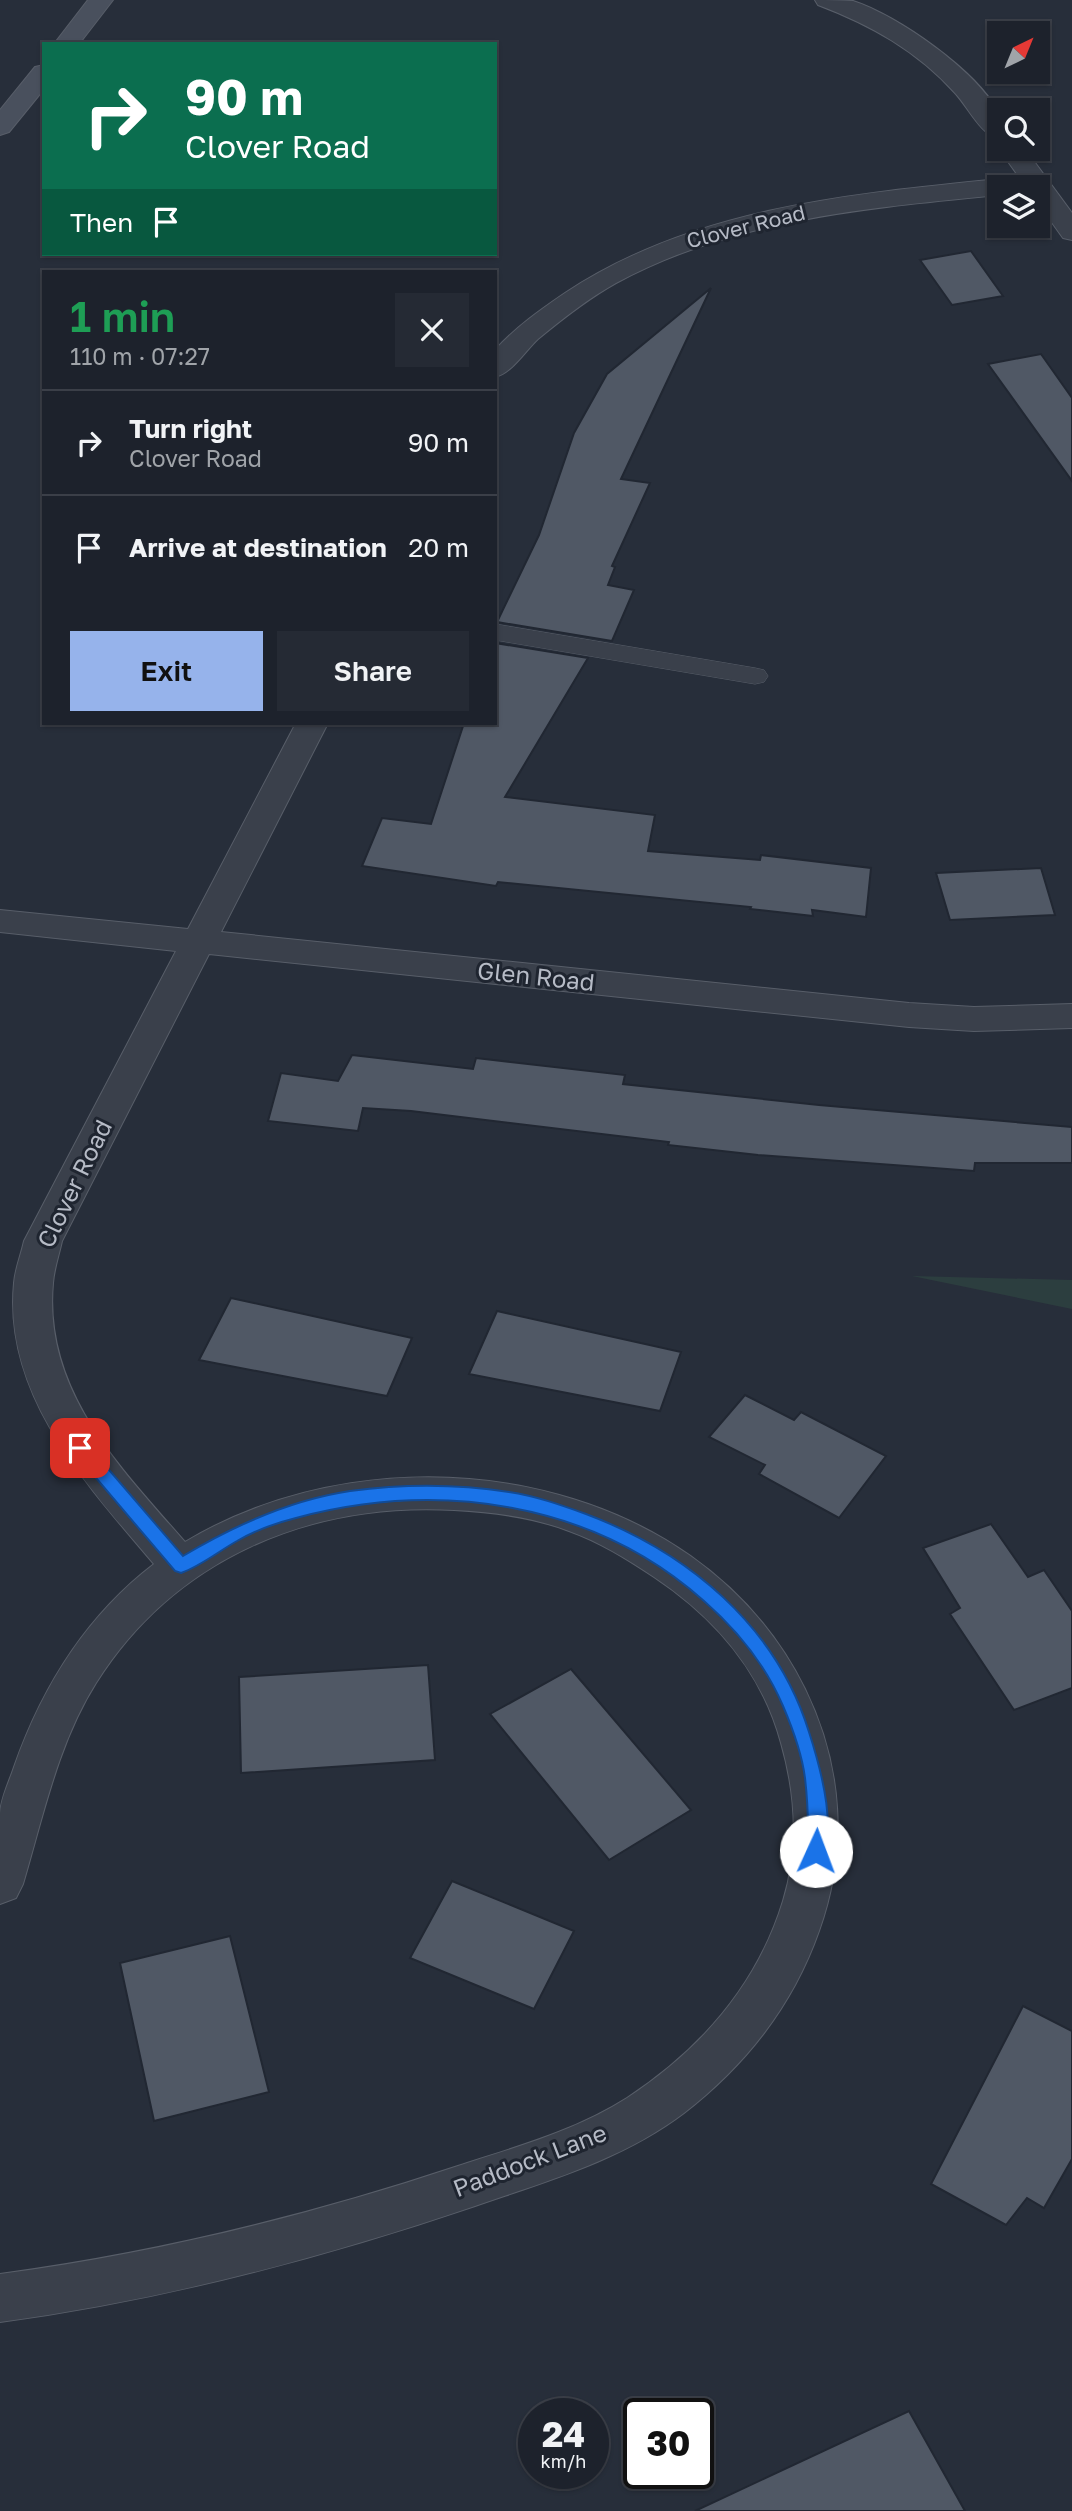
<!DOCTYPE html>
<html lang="en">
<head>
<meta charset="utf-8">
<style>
  :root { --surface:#1d222c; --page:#252a34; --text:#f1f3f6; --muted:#a0a4a9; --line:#3b3f48; --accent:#96b3eb }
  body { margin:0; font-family:"Golos Text",sans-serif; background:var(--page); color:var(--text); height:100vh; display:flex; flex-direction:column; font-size:26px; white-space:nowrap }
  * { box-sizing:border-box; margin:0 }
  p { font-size:23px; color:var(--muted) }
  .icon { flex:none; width:38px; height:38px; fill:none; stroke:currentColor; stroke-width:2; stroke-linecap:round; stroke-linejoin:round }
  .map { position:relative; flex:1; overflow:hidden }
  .drawer { position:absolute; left:42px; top:270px; width:455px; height:455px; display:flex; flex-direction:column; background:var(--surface); border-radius:0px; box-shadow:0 2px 5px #0004,0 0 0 2px var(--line) }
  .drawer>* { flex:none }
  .hud { position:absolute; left:42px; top:42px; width:455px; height:214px; border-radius:0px; box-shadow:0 2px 5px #0004,0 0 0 2px var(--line); background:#0b6e4f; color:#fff; overflow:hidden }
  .needle { width:46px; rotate:43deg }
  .fabs { position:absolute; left:987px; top:21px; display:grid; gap:14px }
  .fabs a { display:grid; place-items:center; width:63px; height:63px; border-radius:0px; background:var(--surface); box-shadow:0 2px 5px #0004,0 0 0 2px var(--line); font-size:35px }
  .speed { position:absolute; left:518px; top:2398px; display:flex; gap:14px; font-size:35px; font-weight:700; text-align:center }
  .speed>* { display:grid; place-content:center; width:91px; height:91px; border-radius:50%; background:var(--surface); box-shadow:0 2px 5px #0004,0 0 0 2px var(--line); line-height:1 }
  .speed small { font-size:18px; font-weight:400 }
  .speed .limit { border:4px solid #111; border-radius:10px; background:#fff; color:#111 }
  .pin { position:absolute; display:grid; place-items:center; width:60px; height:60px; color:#fff; margin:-30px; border-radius:14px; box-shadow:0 4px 10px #0006 }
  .me { position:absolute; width:77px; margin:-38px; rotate:2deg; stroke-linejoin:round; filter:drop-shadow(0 0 5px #0008) }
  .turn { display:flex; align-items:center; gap:24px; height:147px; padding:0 28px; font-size:32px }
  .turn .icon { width:91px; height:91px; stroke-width:2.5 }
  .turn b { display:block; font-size:49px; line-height:60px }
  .then { display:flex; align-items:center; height:66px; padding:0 28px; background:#0003; gap:14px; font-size:26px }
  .round { display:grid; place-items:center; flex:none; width:74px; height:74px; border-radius:0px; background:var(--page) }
  .headline { display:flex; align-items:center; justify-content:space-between; height:119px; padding:0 28px }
  h1 { font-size:42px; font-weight:600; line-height:52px; color:#1e9e55 }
  .action { display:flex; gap:14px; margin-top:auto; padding:14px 28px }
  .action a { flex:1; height:80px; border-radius:0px; background:var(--accent); color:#111; font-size:28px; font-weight:600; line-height:80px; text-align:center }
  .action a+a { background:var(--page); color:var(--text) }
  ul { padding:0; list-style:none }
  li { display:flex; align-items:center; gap:21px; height:105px; padding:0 28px; border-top:2px solid var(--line) }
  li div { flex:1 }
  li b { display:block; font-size:26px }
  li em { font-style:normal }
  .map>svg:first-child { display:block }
  .green { fill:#2c3e3f }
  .building { fill:#505865; stroke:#212732; stroke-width:2 }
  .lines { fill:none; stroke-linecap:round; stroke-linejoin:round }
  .lane-casing { stroke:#585e69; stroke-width:1 }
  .street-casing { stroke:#585e69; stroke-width:2 }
  .secondary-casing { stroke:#585e69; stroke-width:2 }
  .lane { fill:#3a404b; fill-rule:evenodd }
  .street { fill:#3a404b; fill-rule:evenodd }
  .secondary { fill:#49505d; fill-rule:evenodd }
  .route { fill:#1a73e8; stroke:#114b97; stroke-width:2 }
  .labels { text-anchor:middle; stroke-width:6; stroke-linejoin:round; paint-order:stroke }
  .far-street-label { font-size:21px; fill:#b6bbc6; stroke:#1f2530 }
  .street-label { font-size:24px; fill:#b6bbc6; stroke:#1f2530 }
</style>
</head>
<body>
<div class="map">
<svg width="1072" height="2511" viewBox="0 0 1072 2511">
  <rect width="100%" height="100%" fill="#272e3a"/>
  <path class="green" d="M912 1276 1072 1280V1309Z"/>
  <g class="building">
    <path d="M971 251 1003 296 952 305 920 260Z"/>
    <path d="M711 288 621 479 650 483 612 566 615 567 608 585 634 590 612 641 497 622 539 535 574 433 607 374Z"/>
    <path d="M1041 354 1072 398V481L988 364Z"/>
    <path d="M495 643 588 658 505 797 655 815 648 851 760 860 761 855 871 868 866 917 812 910 813 916 750 909 751 907 498 882 496 886 362 866 382 818 431 824 464 723H495Z"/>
    <path d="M1041 868 1055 915 950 920 936 873Z"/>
    <path d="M352 1055 473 1069 476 1058 625 1075 623 1084 819 1105 1072 1127V1163H975L974 1171 758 1155 668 1145 669 1142 411 1111 363 1108 358 1131 268 1121 281 1073 338 1081Z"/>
    <path d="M231 1298 412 1338 387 1396 199 1360Z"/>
    <path d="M497 1311 681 1352 660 1411 469 1374Z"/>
    <path d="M745 1395 794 1420 801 1412 886 1456 839 1518 759 1474 765 1465 709 1437Z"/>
    <path d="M991 1524 1028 1577 1044 1570 1072 1611V1688L1014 1710 950 1614 960 1608 923 1548Z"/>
    <path d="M428 1665 435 1760 241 1773 239 1677Z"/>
    <path d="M571 1669 691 1810 609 1860 490 1714Z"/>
    <path d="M452 1881 574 1931 534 2009 410 1958Z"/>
    <path d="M230 1936 269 2092 154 2121 120 1963Z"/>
    <path d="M1023 2006 1072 2031V2159L1044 2208 1027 2198 1006 2225 931 2184Z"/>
    <path d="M909 2411 965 2511H695Z"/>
  </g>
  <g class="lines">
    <g class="lane-casing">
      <path id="lane" d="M495 624 755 668 764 670 768 676 764 682 755 684 495 640Z"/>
    </g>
    <g class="street-casing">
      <g id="street">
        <path d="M815 0C827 0 841 0 853 1 897 15 977 71 998 112 1001 119 999 131 999 139 981 135 968 107 955 93 917 51 871 25 818 5Z"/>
        <path d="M999 149H1025L1072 213V240L1063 238 1038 203V187H999V195C868 208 734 219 616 283 589 298 562 319 538 339 525 351 512 373 495 377V350C516 327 540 310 565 293 699 204 864 193 1019 177Z"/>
        <path d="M296 723H328L221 932 909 1003 974 1007 1072 1004V1028L974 1031 909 1027 209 954 62 1241C59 1255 54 1269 53 1283 43 1391 120 1467 185 1542 385 1422 696 1468 805 1689 843 1767 848 1850 819 1931 793 2005 746 2065 684 2113 622 2160 547 2181 475 2206 319 2259 163 2300 0 2322V2274C157 2253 308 2216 458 2166 516 2147 575 2131 627 2098 700 2050 757 1986 783 1901 799 1849 796 1795 781 1743 762 1672 714 1617 654 1577 627 1559 600 1542 569 1531 533 1517 493 1512 454 1510 310 1502 175 1558 96 1683 58 1743 43 1817 23 1884L16 1898 0 1904C0 1874 0 1843 0 1813 1 1798 9 1782 14 1767 42 1687 86 1616 154 1564 87 1485 3 1395 14 1283 15 1269 21 1255 24 1241L176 951 0 932V910L188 929Z"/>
      </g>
    </g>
    <g class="secondary-casing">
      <g id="secondary">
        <path d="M88 0H113L79 44H54Z"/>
        <path d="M44 65V89L9 132 0 135V110L35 67Z"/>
      </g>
    </g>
    <use href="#lane" class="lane"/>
    <use href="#street" class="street"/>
    <use href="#secondary" class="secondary"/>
  </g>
  <path class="route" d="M80 1441 86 1443 183 1556C235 1525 290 1500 350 1491 403 1484 457 1484 509 1492 536 1496 561 1505 586 1514 687 1552 776 1625 809 1732 819 1763 837 1826 822 1856L816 1859 809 1856C805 1848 808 1840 808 1831 808 1813 807 1795 805 1778 802 1755 792 1727 783 1706 766 1666 737 1630 704 1601 592 1501 438 1480 296 1518 276 1523 254 1531 237 1541 219 1551 201 1566 181 1573L175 1571 74 1452 72 1448 74 1443Z"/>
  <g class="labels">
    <g class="far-street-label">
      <text transform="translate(746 227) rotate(-14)" y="7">Clover Road</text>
    </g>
    <g class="street-label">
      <text transform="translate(536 977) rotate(6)" y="8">Glen Road</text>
      <text transform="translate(75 1184) rotate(-64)" y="8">Clover Road</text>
      <text transform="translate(530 2161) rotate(-21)" y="8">Paddock Lane</text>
    </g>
  </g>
</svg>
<div class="fabs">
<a><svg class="needle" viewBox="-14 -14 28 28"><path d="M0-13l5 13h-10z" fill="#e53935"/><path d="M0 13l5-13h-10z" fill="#a0a4a9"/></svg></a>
<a><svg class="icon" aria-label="search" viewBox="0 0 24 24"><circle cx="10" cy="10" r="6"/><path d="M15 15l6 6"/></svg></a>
<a><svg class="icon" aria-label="layers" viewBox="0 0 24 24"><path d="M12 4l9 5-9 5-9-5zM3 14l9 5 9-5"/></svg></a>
</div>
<div class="speed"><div>24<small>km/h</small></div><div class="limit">30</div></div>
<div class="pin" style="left:80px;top:1448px;background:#d93025"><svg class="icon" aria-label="arrive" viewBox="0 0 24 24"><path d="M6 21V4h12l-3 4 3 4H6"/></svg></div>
<svg class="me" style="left:816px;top:1851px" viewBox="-20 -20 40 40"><circle r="19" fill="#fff"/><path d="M0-13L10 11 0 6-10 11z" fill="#1a73e8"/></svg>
<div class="hud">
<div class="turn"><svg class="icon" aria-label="right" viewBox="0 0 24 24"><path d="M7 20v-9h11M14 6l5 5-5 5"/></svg><div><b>90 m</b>Clover Road</div></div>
<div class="then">Then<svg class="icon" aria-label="arrive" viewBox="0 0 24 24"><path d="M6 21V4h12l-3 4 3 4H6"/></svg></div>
</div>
<section class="drawer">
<div class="headline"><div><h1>1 min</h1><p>110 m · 07:27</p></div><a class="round"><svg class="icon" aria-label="close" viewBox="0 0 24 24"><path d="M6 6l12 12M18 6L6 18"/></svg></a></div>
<ul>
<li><svg class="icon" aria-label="right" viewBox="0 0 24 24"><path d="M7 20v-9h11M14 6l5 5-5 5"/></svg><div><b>Turn right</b><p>Clover Road</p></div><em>90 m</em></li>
<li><svg class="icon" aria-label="arrive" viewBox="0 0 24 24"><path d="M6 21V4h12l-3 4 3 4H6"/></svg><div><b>Arrive at destination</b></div><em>20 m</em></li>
</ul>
<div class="action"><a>Exit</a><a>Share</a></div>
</section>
</div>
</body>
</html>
